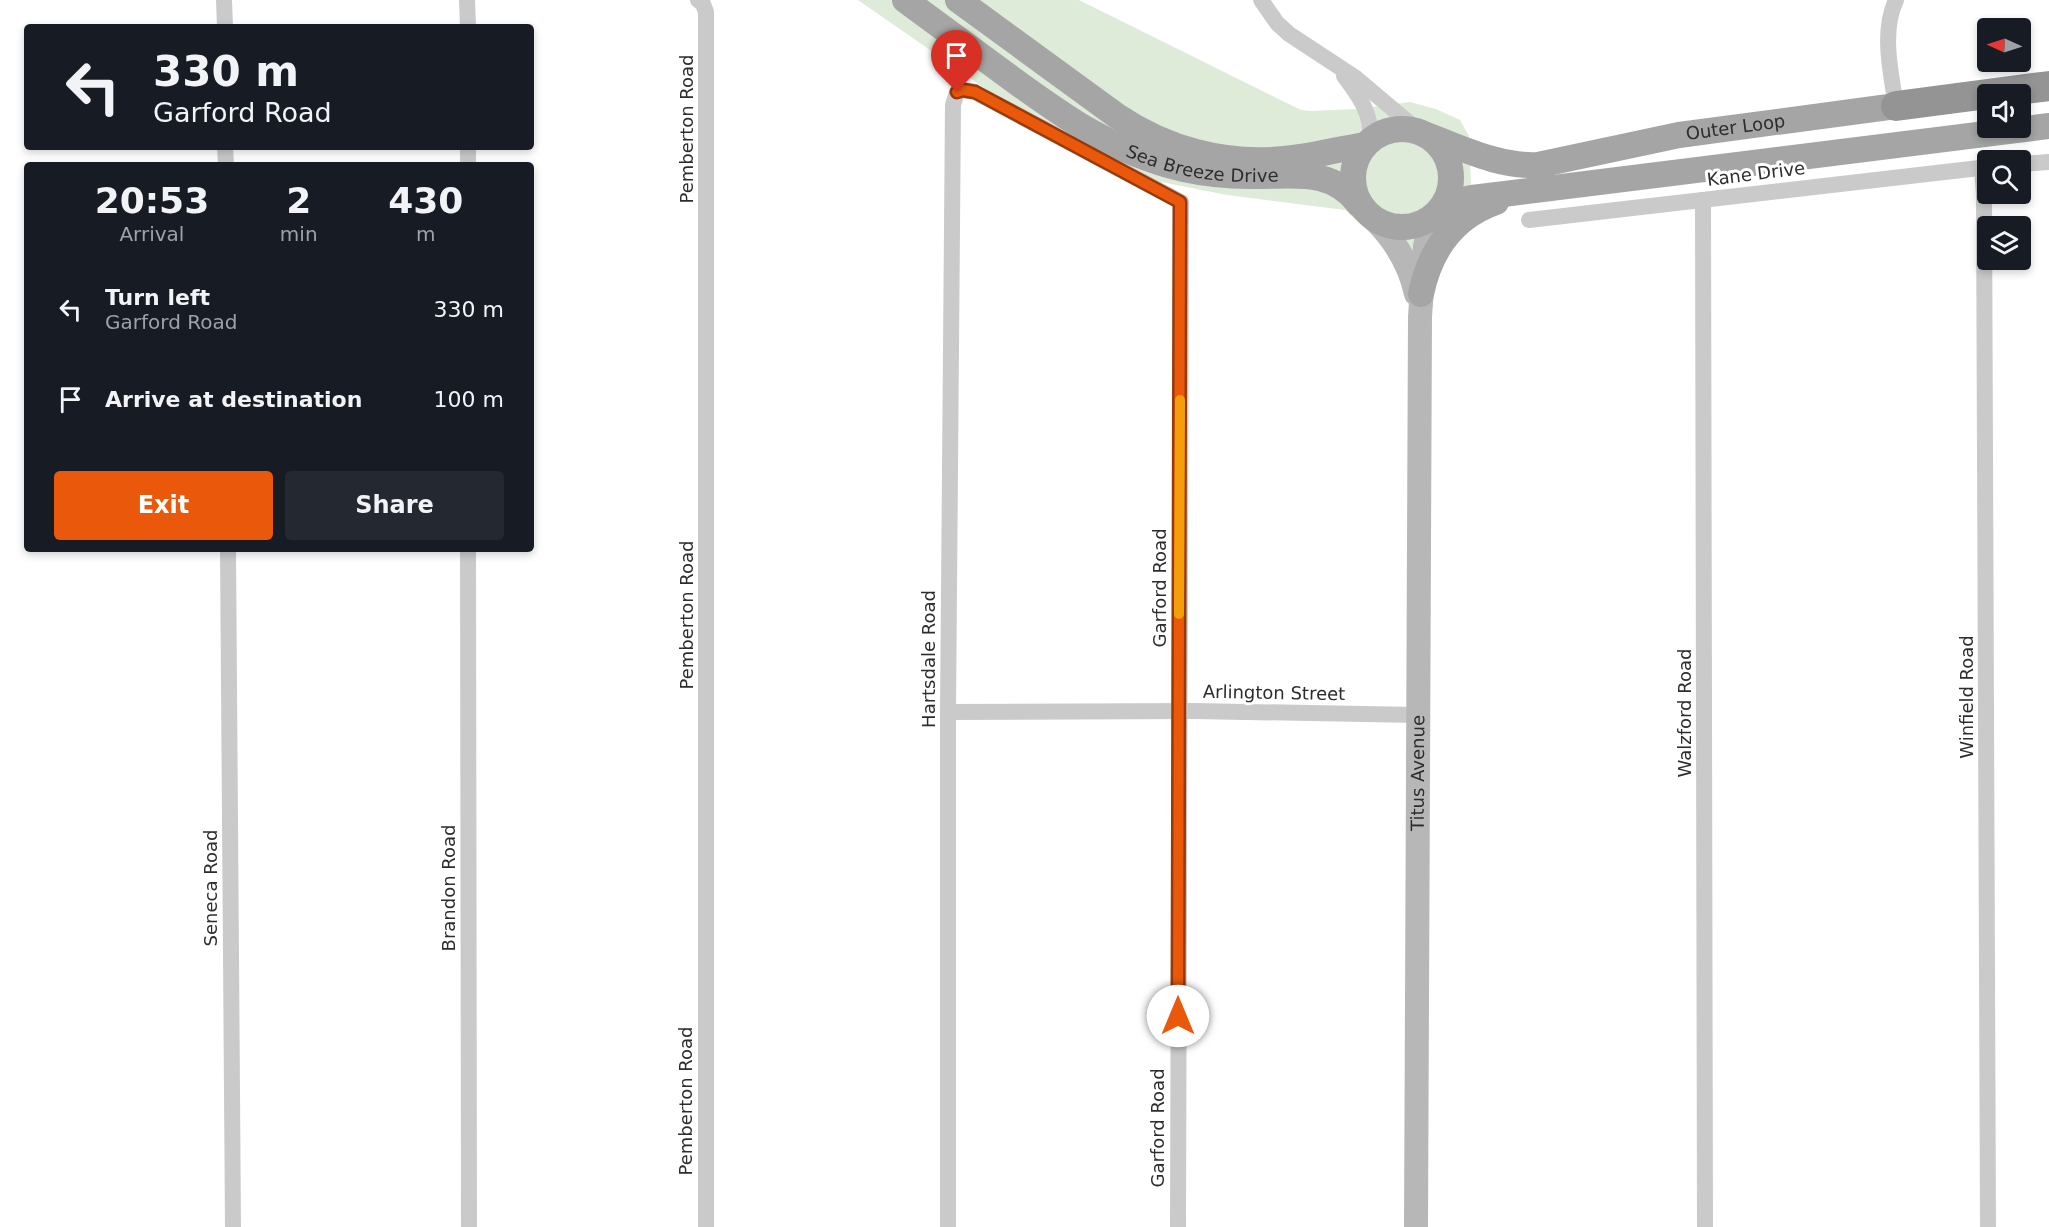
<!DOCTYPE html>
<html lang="en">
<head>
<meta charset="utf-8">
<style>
  :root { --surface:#171b24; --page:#242831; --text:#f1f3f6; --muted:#9ea1a6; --accent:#ea580c }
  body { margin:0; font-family:"DejaVu Sans",sans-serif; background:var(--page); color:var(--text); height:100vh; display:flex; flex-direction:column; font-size:22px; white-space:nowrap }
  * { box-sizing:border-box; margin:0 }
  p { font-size:20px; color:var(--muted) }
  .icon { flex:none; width:33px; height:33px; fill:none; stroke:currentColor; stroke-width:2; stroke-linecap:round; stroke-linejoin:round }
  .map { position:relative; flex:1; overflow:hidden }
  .sheet { position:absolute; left:24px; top:162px; width:510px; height:390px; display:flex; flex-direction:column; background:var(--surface); border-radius:6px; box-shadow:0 3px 9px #0003 }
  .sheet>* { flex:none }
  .banner { position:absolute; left:24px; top:24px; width:510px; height:126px; border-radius:6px; box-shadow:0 3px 9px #0003; background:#171b24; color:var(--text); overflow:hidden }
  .needle { width:39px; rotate:273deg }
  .buttons { position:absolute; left:1977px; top:18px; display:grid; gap:12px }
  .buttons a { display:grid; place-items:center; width:54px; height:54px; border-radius:6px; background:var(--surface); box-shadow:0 3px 9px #0003; font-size:30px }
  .pin { position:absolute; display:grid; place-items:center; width:51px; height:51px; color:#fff; margin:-62px -26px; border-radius:50% 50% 50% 0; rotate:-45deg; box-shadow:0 0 6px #0007 }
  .pin .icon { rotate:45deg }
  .me { position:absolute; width:66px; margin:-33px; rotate:0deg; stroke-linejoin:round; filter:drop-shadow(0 0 4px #0008) }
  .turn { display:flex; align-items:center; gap:21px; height:126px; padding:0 30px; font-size:27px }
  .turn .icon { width:78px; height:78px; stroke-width:2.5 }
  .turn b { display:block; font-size:42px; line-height:51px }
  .eta { display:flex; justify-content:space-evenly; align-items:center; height:102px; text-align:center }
  .eta b { font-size:36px; font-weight:600; line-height:42px }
  .primary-button { display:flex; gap:12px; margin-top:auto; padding:12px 30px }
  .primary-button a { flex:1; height:69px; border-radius:6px; background:var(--accent); color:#fff; font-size:24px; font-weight:600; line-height:69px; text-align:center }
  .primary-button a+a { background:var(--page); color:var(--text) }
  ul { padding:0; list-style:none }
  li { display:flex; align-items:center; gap:18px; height:90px; padding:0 30px }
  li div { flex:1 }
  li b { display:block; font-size:22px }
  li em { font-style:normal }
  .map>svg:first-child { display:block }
  .green { fill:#dfebd9 }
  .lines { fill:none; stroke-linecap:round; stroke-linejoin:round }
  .street { stroke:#cacaca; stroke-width:16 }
  .secondary { stroke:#b7b7b7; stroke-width:24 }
  .primary { stroke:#a5a5a5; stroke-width:26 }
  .highway { stroke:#949494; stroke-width:30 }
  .route-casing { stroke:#983908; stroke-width:15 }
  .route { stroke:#ea580c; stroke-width:10 }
  .slow { stroke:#f59e0b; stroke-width:10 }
  .labels { text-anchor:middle; stroke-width:6; stroke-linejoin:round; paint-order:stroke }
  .street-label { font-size:18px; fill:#2d2d2d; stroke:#fff }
</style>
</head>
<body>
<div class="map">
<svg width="2049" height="1227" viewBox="0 0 2049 1227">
  <rect width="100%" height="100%" fill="#fff"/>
  <path class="green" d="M858 0H1079L1301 110 1311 111 1356 109 1410 102 1436 109 1460 120 1469 136 1471 186 1446 248 1391 261 1385 250 1370 233 1345 210 1227 195 1156 181 996 96Z"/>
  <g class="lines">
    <g class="street">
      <path d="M224 0 225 27"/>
      <path d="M467 0 468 27"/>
      <path d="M698 0 703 4 706 12V1227"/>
      <path d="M1261 0 1277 23 1289 34 1356 78 1420 132"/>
      <path d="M1344 76C1358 94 1373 115 1370 140"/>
      <path d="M1896 106C1891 73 1881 32 1896 0"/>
      <path d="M225 147 226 165"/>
      <path d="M468 147V165"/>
      <path d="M2020 164 2049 162"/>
      <path d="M1982 167 1984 195 1988 1227"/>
      <path d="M1703 200 1705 1227"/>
      <path d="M1529 220 1988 167"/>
      <path d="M228 549 233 1227"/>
      <path d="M468 549 469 1227"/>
      <path d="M948 712 1195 711 1418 715"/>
      <path d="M948 1227V712L953 105 957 92 963 90 975 92 1181 202 1178 1227"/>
    </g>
    <g class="secondary">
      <path d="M1376 221C1396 242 1410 266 1416 294"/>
      <path id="s1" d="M1416 1227 1420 317 1425 246 1433 217"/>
    </g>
    <g class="primary">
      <path id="s2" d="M905 0C938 24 971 49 1004 73 1063 116 1110 151 1183 169 1205 174 1228 176 1250 176 1291 177 1330 166 1359 204"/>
      <path d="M958 0 1117 116C1166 149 1224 165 1284 159 1311 157 1338 149 1365 145"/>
      <circle cx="1402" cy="178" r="49"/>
      <path id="s3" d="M1426 135C1462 148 1499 167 1538 165L1679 135 1896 106"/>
      <path d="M1442 207 1455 202 1472 198 2049 126"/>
      <path d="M1421 294C1430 250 1453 217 1496 202"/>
    </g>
    <path class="highway" d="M1896 106 2049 86"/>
  </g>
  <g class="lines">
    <g class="route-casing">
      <path id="route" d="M957 92 963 90 975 92 1180 202 1178 1016"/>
    </g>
    <use href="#route" class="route"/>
    <path class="slow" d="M1179 614 1180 400"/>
  </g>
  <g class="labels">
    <g class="street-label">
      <text dy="6" stroke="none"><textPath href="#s3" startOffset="318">Outer Loop</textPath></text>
      <text transform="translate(687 129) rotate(-90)" y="6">Pemberton Road</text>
      <text dy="6" stroke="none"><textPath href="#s2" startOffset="346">Sea Breeze Drive</textPath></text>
      <text transform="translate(1756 174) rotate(-7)" y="6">Kane Drive</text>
      <text transform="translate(1160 588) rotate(-90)" y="6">Garford Road</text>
      <text transform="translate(687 615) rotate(-90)" y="6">Pemberton Road</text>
      <text transform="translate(929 659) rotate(-90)" y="6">Hartsdale Road</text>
      <text transform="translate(1274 693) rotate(1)" y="6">Arlington Street</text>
      <text transform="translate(1967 697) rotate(-90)" y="6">Winfield Road</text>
      <text transform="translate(1685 713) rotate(-90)" y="6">Walzford Road</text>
      <text dy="6" stroke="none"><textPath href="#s1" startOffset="454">Titus Avenue</textPath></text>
      <text transform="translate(211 888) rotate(-90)" y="6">Seneca Road</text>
      <text transform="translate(449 888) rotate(-90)" y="6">Brandon Road</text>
      <text transform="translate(686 1101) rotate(-90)" y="6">Pemberton Road</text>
      <text transform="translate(1158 1128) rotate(-90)" y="6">Garford Road</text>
    </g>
  </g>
</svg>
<div class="buttons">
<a><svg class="needle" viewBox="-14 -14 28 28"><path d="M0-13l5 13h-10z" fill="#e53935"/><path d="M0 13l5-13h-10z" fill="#9ea1a6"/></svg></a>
<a><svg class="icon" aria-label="sound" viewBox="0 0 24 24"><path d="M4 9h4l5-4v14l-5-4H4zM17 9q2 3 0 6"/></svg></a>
<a><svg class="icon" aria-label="search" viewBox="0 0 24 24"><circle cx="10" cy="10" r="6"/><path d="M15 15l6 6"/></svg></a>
<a><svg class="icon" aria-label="layers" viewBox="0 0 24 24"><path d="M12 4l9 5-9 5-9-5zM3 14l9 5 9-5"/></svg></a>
</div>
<div class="pin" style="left:957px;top:92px;background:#d93025"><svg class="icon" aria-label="arrive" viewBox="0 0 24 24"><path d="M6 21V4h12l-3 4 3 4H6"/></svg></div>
<svg class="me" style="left:1178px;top:1016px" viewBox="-20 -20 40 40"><circle r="19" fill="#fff"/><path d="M0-13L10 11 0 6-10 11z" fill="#ea580c"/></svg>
<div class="banner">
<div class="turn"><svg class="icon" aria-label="left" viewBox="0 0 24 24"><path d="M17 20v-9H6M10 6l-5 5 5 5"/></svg><div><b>330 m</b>Garford Road</div></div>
</div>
<section class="sheet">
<div class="eta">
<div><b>20:53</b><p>Arrival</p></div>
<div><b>2</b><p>min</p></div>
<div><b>430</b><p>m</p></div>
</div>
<ul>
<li><svg class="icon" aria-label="left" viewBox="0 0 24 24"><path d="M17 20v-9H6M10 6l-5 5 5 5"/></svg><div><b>Turn left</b><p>Garford Road</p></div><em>330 m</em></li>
<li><svg class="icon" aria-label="arrive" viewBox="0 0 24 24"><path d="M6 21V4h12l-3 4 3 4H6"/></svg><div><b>Arrive at destination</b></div><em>100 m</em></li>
</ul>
<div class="primary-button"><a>Exit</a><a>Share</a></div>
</section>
</div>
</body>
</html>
